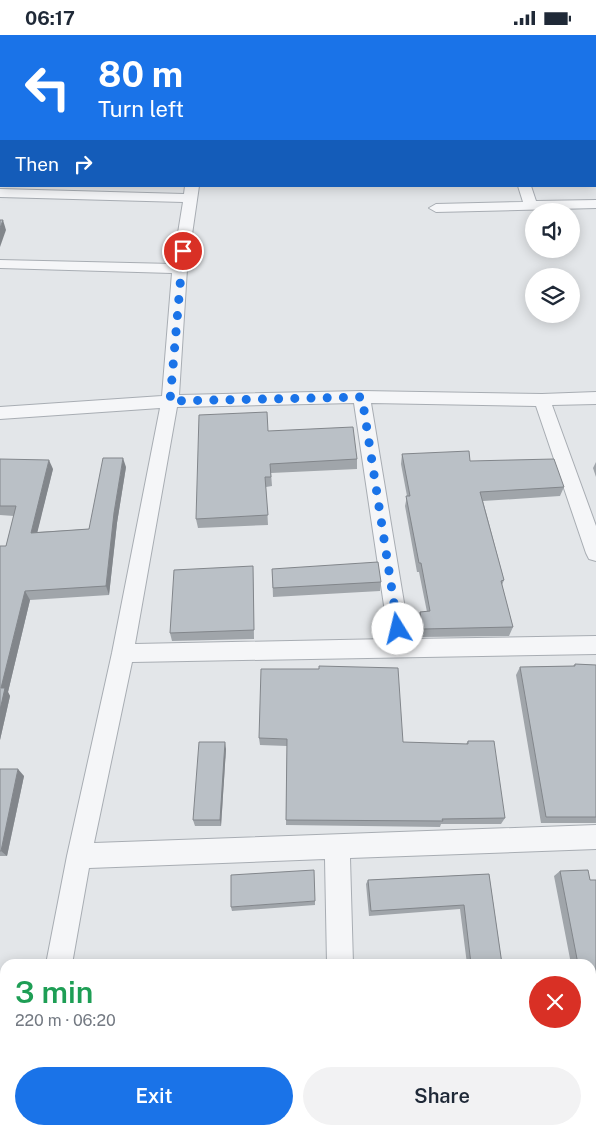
<!DOCTYPE html>
<html lang="en">
<head>
<meta charset="utf-8">
<style>
  :root { --surface:#fff; --page:#f2f2f3; --text:#1f2937; --muted:#747a83; --accent:#1a73e8 }
  body { margin:0; font-family:"Public Sans",sans-serif; background:var(--page); color:var(--text); height:100vh; display:flex; flex-direction:column; font-size:19px; white-space:nowrap }
  * { box-sizing:border-box; margin:0 }
  p { font-size:16px; color:var(--muted) }
  .icon { flex:none; width:28px; height:28px; fill:none; stroke:currentColor; stroke-width:2; stroke-linecap:round; stroke-linejoin:round }
  .map { position:relative; flex:1; overflow:hidden }
  .sheet { position:absolute; left:0px; top:924px; width:596px; height:176px; display:flex; flex-direction:column; background:var(--surface); border-radius:15px 15px 0 0; box-shadow:0 2px 12px #0003 }
  .sheet>* { flex:none }
  .banner { position:absolute; left:0px; top:0px; width:596px; height:152px; box-shadow:0 2px 12px #0003; background:#1a73e8; color:#fff; overflow:hidden }
  .controls { position:absolute; left:525px; top:168px; display:grid; gap:10px }
  .controls a { display:grid; place-items:center; width:55px; height:55px; border-radius:50%; background:var(--surface); box-shadow:0 2px 12px #0003; font-size:25px }
  .pin { position:absolute; display:grid; place-items:center; width:42px; height:42px; color:#fff; margin:-21px; border:2px solid #fff; border-radius:50%; box-shadow:0 1px 5px #0007 }
  .me { position:absolute; width:55px; margin:-28px; rotate:351deg; stroke-linejoin:round; filter:drop-shadow(0 0 4px #0008) }
  .turn { display:flex; align-items:center; gap:18px; height:105px; padding:0 15px; font-size:22px }
  .turn .icon { width:65px; height:65px; stroke-width:2.5 }
  .turn b { display:block; font-size:35px; line-height:42px }
  .then { display:flex; align-items:center; height:48px; padding:0 15px; background:#0003; gap:10px; font-size:19px }
  .round { display:grid; place-items:center; flex:none; width:52px; height:52px; border-radius:26px; background:var(--page) }
  .summary { display:flex; align-items:center; justify-content:space-between; height:85px; padding:0 15px }
  h1 { font-size:30px; font-weight:600; line-height:38px; color:#1e9e55 }
  .button { display:flex; gap:10px; margin-top:auto; padding:10px 15px }
  .button a { flex:1; height:58px; border-radius:30px; background:var(--accent); color:#fff; font-size:20px; font-weight:600; line-height:58px; text-align:center }
  .button a+a { background:var(--page); color:var(--text) }
  .status { display:flex; justify-content:space-between; align-items:center; height:35px; padding:0 25px; background:var(--surface); direction:ltr }
  .status svg { height:14px; fill:currentColor }
  .map>svg:first-child { display:block }
  .lines { fill:none; stroke-linecap:round; stroke-linejoin:round }
  .street-casing { stroke:#a8adb3; stroke-width:2 }
  .street { fill:#f5f6f8; fill-rule:evenodd }
  .wall { fill:#a0a5aa }
  .shaded-wall { fill:#82868b }
  .building { fill:#bac0c6; stroke:#82868b }
  .route { stroke:#1a73e8; stroke-width:9; stroke-dasharray:0 16.2 }
</style>
</head>
<body>
<div class="status"><b>06:17</b><svg viewBox="0 0 49 12"><path d="M0 12V9h3v3zM5 12V6h3v6zM10 12V3h3v9zM15 12V0h3v12zM26 1h20v11H26zM47 4h2v5h-2z"/></svg></div>
<div class="map">
<svg width="596" height="1099" viewBox="0 0 596 1099">
  <rect width="100%" height="100%" fill="#e3e6e9"/>
  <g class="lines">
    <g class="street-casing">
      <g id="street">
        <rect x="209" y="0" width="10" height="1"/>
        <path d="M461 0H472V1H462Z"/>
        <rect x="564" y="0" width="10" height="1"/>
        <rect x="595" y="6" width="1" height="6"/>
        <rect x="0" y="11" width="1" height="6"/>
        <rect x="595" y="41" width="1" height="8"/>
        <rect x="595" y="60" width="1" height="6"/>
        <path d="M1 86V96L0 97V87Z"/>
        <path d="M185 151H199L187 234 179 360 362 356 542 359 596 357V369L552 370 596 491V526L589 524 586 518 536 371 371 368 410 604 596 601V619L132 627 94 808 596 790V814L350 823 353 929H327L325 824 89 833 72 929H46L67 821 112 618 160 373 0 384V372L162 361 172 238 0 233V225L173 229 183 167 0 162V154L184 159ZM354 368 389 604 135 609 177 372Z"/>
        <path d="M518 151H531L536 166 596 165V173L436 177 429 173 436 169 523 167Z"/>
        <rect x="591" y="1055" width="5" height="28"/>
        <rect x="12" y="1095" width="30" height="4"/>
        <rect x="330" y="1095" width="30" height="4"/>
      </g>
    </g>
    <use href="#street" class="street"/>
  </g>
  <g class="wall">
    <path d="M268 396 357 424V434L271 438 272 451 266 452 268 490 198 493 196 484Z"/>
    <path d="M402 419 470 426 564 452 560 461 483 466 504 545 502 550 513 592 509 601 421 602 418 585 420 577H427L419 537H417L405 471 407 461 401 429Z"/>
    <path d="M0 424 53 434 37 497 89 494 126 432 117 488 109 560 30 565 8 657 10 661 0 705V511H6L14 481 0 480Z"/>
    <path d="M596 427V442L593 433Z"/>
    <path d="M253 531 254 604 172 606 170 598Z"/>
    <path d="M272 534 381 547 380 556 273 562Z"/>
    <path d="M575 629 596 630V788H541L516 640 520 632 573 631Z"/>
    <path d="M259 703 466 709 468 706 505 783 501 789H441L440 792 286 790 287 711 260 710Z"/>
    <path d="M226 714 221 791H195L193 785Z"/>
    <path d="M0 734 24 741 7 821H0Z"/>
    <path d="M560 836 590 845 596 1058H591V929H571L554 841Z"/>
    <path d="M489 839 502 929H467L460 874 369 881 366 849 368 845Z"/>
    <path d="M315 866V870L232 876 231 872Z"/>
  </g>
  <g class="shaded-wall">
    <path d="M3 185 6 195 0 212V193Z"/>
    <path d="M123 423 126 432 117 488 109 560 106 551 114 478Z"/>
    <path d="M49 425 53 434 35 507 31 498Z"/>
    <path d="M25 556 30 565 8 657 10 661 0 705V675L1 653Z"/>
    <path d="M225 707 226 714 221 791 220 785Z"/>
    <path d="M18 734 24 741 7 821 1 816Z"/>
  </g>
  <g class="building">
    <path d="M0 185H3L0 193Z"/>
    <path d="M267 377 268 396 353 392 357 424 270 429 271 442H265L268 480 196 484 199 380Z"/>
    <path d="M469 416 470 426 554 424 564 452 480 457 504 545 501 546 513 592 423 594 420 577 430 576 421 528H419L406 461H410L402 419Z"/>
    <path d="M103 423H123L114 478 106 551 25 556 1 653H5L0 675V511H6L16 471H0V424L49 425 31 498 89 494Z"/>
    <path d="M378 527 381 547 273 553 272 534Z"/>
    <path d="M253 531 254 595 170 598 174 535Z"/>
    <path d="M575 629 596 630V782H546L520 632 575 631Z"/>
    <path d="M319 631 398 633 403 707 468 709V706H494L505 783 442 784 443 786 286 785 287 704 259 703 261 634H319Z"/>
    <path d="M199 707H225L220 785H193Z"/>
    <path d="M0 734H18L1 816H0Z"/>
    <path d="M314 835 315 866 231 872V840Z"/>
    <path d="M588 835 590 845H596V1057L591 1032V929H578L560 836Z"/>
    <path d="M489 839 502 929H471L464 870 371 876 368 845Z"/>
    <path d="M73 1095H174L129 1099H73Z"/>
  </g>
  <g class="lines">
    <path class="route" d="M183 216 170 366 362 362 398 594"/>
  </g>
</svg>
<div class="controls">
<a><svg class="icon" aria-label="sound" viewBox="0 0 24 24"><path d="M4 9h4l5-4v14l-5-4H4zM17 9q2 3 0 6"/></svg></a>
<a><svg class="icon" aria-label="layers" viewBox="0 0 24 24"><path d="M12 4l9 5-9 5-9-5zM3 14l9 5 9-5"/></svg></a>
</div>
<div class="pin" style="left:183px;top:216px;background:#d93025"><svg class="icon" aria-label="arrive" viewBox="0 0 24 24"><path d="M6 21V4h12l-3 4 3 4H6"/></svg></div>
<svg class="me" style="left:398px;top:594px" viewBox="-20 -20 40 40"><circle r="19" fill="#fff"/><path d="M0-13L10 11 0 6-10 11z" fill="#1a73e8"/></svg>
<div class="banner">
<div class="turn"><svg class="icon" aria-label="left" viewBox="0 0 24 24"><path d="M17 20v-9H6M10 6l-5 5 5 5"/></svg><div><b>80 m</b>Turn left</div></div>
<div class="then">Then<svg class="icon" aria-label="right" viewBox="0 0 24 24"><path d="M7 20v-9h11M14 6l5 5-5 5"/></svg></div>
</div>
<section class="sheet">
<div class="summary"><div><h1>3 min</h1><p>220 m · 06:20</p></div><a class="round" style="background:#d93025;color:#fff"><svg class="icon" aria-label="close" viewBox="0 0 24 24"><path d="M6 6l12 12M18 6L6 18"/></svg></a></div>
<div class="button"><a>Exit</a><a>Share</a></div>
</section>
</div>
</body>
</html>
